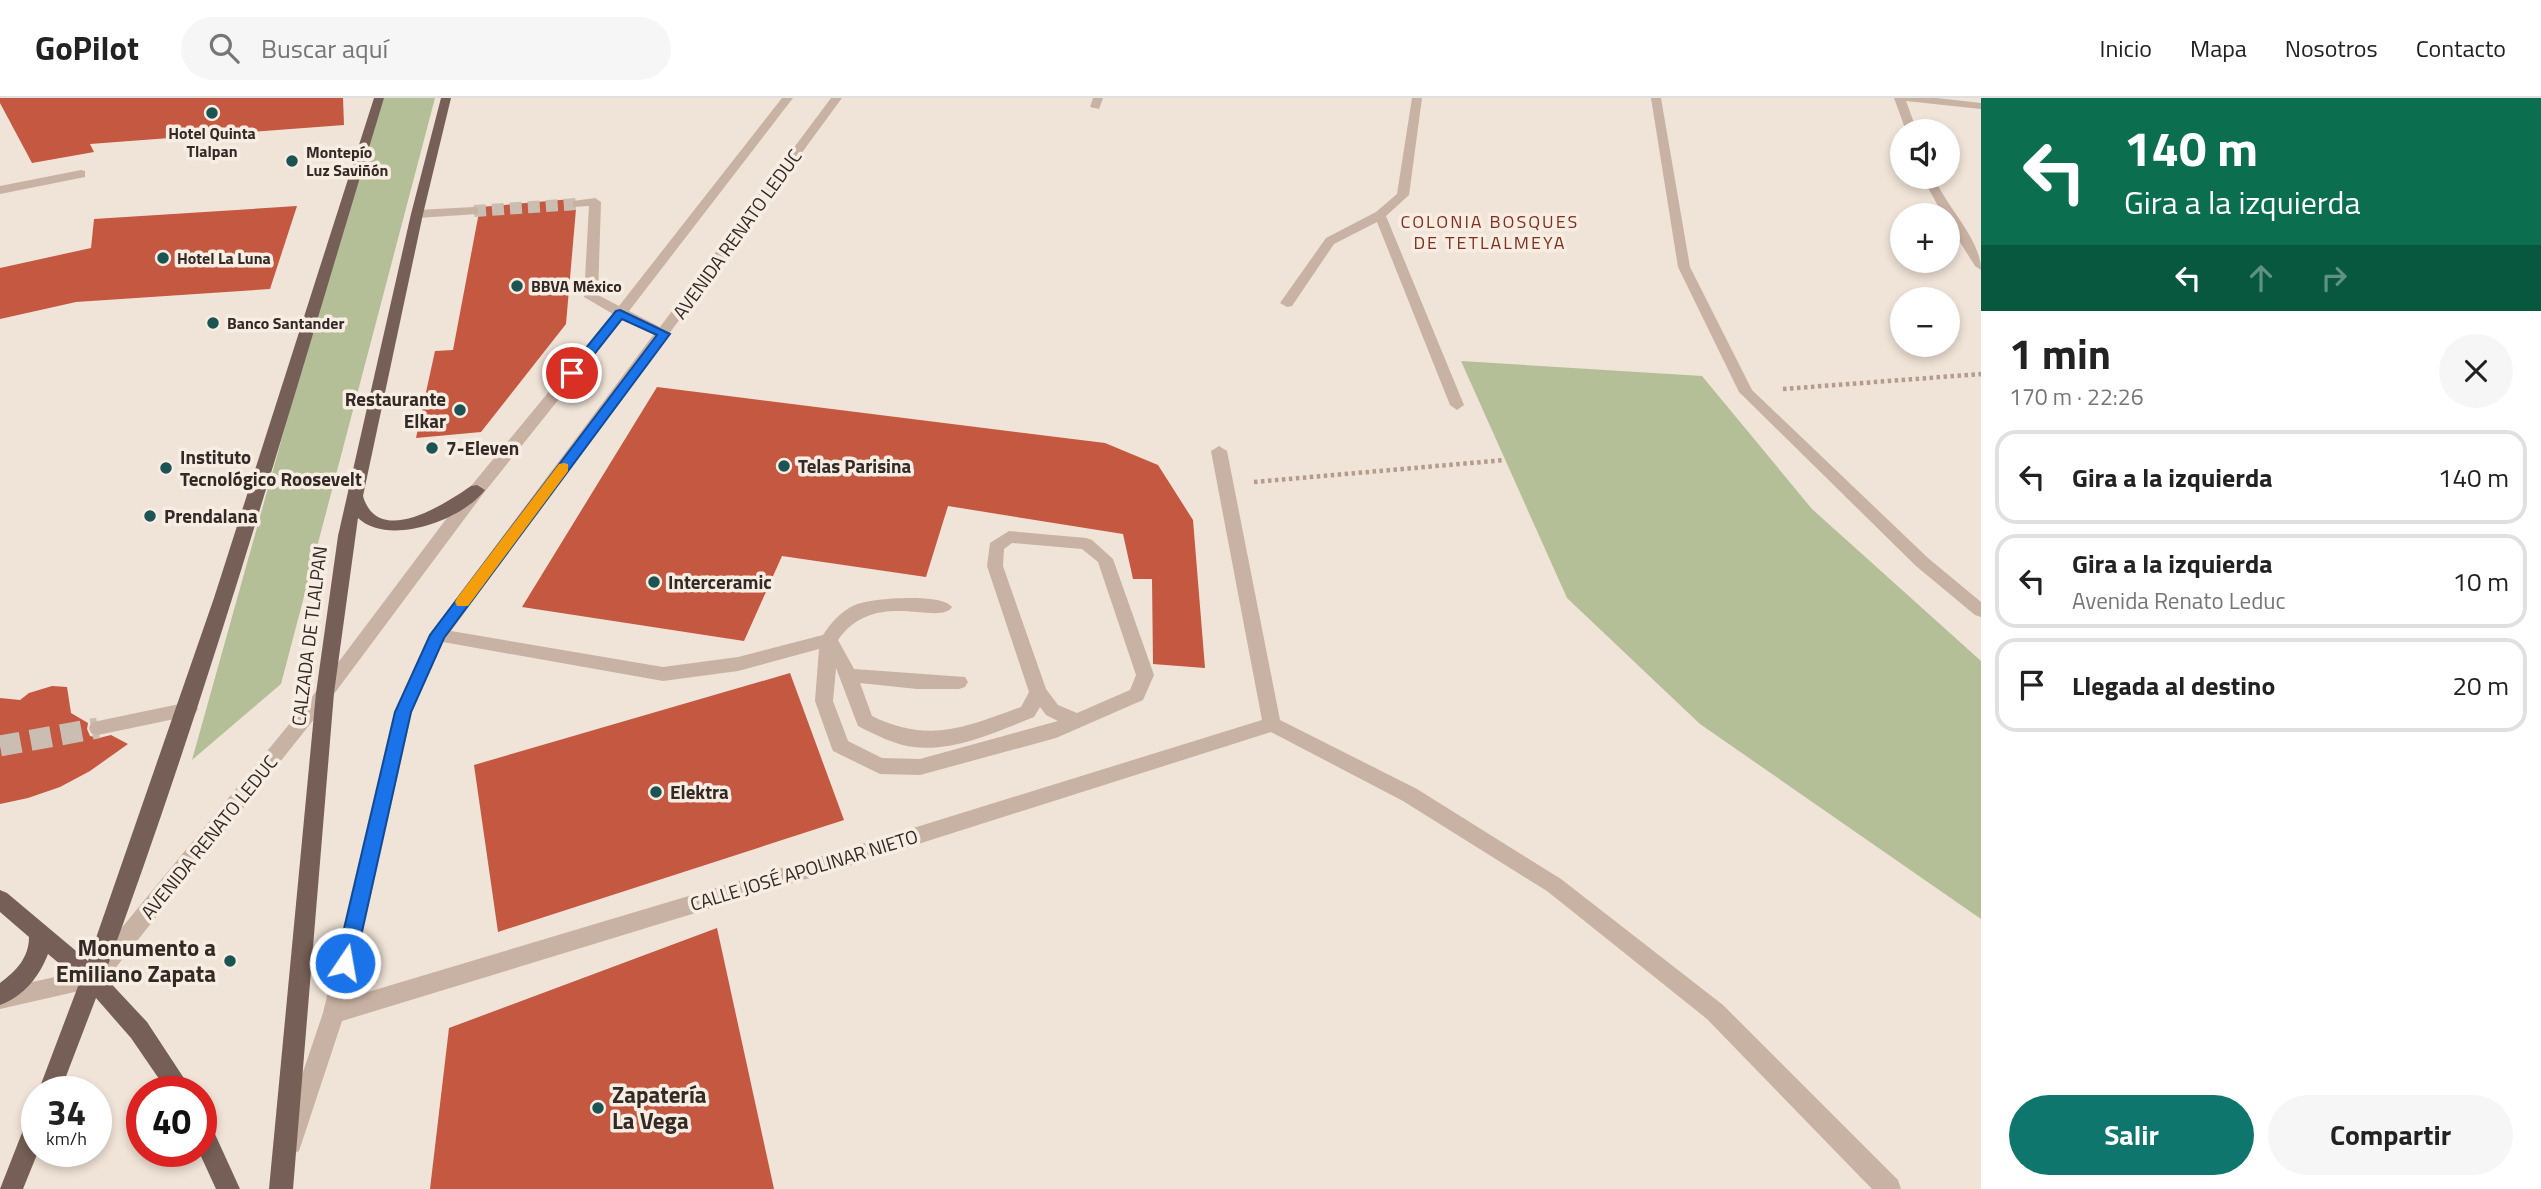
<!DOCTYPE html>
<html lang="es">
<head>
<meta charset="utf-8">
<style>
  :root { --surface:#fff; --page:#f6f6f6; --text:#222; --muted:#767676; --line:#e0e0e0; --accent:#0f766e }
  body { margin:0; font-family:"Titillium Web",sans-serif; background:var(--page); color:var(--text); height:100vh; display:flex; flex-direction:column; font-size:26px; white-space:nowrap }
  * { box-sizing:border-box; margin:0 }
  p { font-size:23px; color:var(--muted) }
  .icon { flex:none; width:38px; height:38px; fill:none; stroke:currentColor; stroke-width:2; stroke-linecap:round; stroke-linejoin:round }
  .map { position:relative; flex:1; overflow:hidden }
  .side { display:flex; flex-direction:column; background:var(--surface); width:560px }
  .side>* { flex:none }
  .guide { background:#0b6e4f; color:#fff; overflow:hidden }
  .buttons { position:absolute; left:1890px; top:21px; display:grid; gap:14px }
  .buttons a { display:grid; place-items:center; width:70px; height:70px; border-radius:50%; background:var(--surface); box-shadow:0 4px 10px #0003; font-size:35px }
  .speed { position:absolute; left:21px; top:978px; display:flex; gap:14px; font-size:35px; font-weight:700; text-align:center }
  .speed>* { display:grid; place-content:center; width:91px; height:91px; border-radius:50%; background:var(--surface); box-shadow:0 4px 10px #0003; line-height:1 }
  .speed small { font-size:18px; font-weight:400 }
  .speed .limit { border:10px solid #d22; background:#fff; color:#111 }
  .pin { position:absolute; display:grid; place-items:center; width:60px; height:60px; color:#fff; margin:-30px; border:4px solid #fff; border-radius:50%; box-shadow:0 2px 7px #0007 }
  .me { position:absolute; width:77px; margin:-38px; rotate:12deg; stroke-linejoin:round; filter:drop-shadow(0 0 5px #0008) }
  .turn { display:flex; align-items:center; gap:24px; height:147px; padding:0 28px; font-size:32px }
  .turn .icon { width:91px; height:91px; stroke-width:2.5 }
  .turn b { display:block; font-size:49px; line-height:60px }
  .lanes { display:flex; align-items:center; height:66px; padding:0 28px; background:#0003; justify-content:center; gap:35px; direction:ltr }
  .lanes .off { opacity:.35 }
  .round { display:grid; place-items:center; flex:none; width:74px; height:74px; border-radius:37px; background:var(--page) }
  .summary { display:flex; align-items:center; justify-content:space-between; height:119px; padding:0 28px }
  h1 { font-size:42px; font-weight:700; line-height:52px }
  .action { display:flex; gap:14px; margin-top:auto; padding:14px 28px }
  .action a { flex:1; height:80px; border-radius:42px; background:var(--accent); color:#fff; font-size:28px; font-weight:700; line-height:80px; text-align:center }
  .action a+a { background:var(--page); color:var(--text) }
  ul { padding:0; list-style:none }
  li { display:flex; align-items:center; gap:21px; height:94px; margin:0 14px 10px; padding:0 14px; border:4px solid var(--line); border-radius:21px }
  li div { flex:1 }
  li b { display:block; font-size:26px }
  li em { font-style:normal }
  header { display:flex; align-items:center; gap:42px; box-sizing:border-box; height:98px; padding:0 35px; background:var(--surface); border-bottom:2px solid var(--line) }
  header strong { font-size:33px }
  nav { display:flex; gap:38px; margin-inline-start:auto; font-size:24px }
  .search { width:490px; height:63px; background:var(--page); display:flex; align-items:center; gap:18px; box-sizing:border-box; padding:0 24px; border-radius:38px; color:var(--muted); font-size:26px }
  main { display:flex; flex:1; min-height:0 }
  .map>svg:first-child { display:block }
  .green { fill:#b4bf98 }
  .building { fill:#c45841 }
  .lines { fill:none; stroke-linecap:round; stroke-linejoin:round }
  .minor-tunnel-far1 { stroke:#cabeb3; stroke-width:12; stroke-dasharray:12 6; stroke-linecap:butt }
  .minor-tunnel { stroke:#cabeb3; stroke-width:21; stroke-dasharray:21 10; stroke-linecap:butt }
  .path { stroke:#b39c8e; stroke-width:4.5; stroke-dasharray:3.5 3.5; stroke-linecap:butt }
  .minor { fill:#c8b2a4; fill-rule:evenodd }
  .major { fill:#755f56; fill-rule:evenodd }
  .route { fill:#1a73e8; stroke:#114b97; stroke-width:2 }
  .slow { fill:#f59e0b }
  .poi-dot { fill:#1c5454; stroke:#f8ede3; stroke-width:2.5 }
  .labels { text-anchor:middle; stroke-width:7; stroke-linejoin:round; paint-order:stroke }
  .far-poi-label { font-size:16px; font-weight:bold; fill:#332925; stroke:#f8ede3; text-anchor:start }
  .far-neighbourhood-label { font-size:18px; letter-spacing:2px; fill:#813020; stroke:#f8ede3 }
  .street-label { font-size:19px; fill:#332925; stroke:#f8ede3 }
  .poi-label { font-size:19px; font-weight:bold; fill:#332925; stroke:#f8ede3; text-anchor:start }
  .near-poi-label { font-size:23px; font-weight:bold; fill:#332925; stroke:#f8ede3; text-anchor:end }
</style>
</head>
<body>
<header>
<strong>GoPilot</strong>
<div class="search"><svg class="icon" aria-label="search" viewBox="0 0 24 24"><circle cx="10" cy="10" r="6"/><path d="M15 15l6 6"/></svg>Buscar aquí</div>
<nav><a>Inicio</a><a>Mapa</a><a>Nosotros</a><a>Contacto</a></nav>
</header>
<main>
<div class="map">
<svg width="1981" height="1091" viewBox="0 0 1981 1091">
  <rect width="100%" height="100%" fill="#f0e3d7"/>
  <g class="green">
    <path d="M377 0H435L281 586 192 662Z"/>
    <path d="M1461 263 1702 278 1812 411 1981 563V821L1700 626 1567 500Z"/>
  </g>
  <g class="building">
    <path d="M0 0H343L344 27 90 46 94 54 32 65 0 5Z"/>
    <path d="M572 101 570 109 576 111 566 226 481 334 416 340 435 253 453 252 480 109Z"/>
    <path d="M297 108 270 191 76 204 0 221V170L91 150 94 121Z"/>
    <path d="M657 289 1105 345 1158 367 1193 422 1205 570 1153 566 1152 481H1133L1123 436 948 408 926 479 782 458 744 543 522 509Z"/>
    <path d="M790 575 844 722 498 834 474 667Z"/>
    <path d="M52 588 67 589 71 615 88 625 87 631 90 638 99 640 111 637 128 646 90 673 60 689 28 700 0 706V600L20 602 29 595Z"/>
    <path d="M717 830 774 1091H430L449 930Z"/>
  </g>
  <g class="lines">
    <path class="minor-tunnel-far1" d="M474 113 577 106"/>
    <path class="minor-tunnel" d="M0 648 98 630"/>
    <g class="path">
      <path d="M1783 291 1981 276"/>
      <path d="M1254 384 1505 362"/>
    </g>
    <g class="minor">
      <path d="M782 0H793L629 213 660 229 831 0H842L451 533 663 569 738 559 823 537C831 525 841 513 855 507 871 500 942 495 952 509 939 529 875 489 838 542L854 571 965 579 968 584 965 589 959 591H917L860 585 872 618C929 646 966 629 1021 609L1029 594 987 468 990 445 1009 433 1086 440 1092 442 1113 461 1154 577 1143 602 1056 640 920 677 880 676 833 653 831 648 815 603 819 551 738 573 663 583 443 544 412 614 348 900 849 750 1262 622 1211 353 1219 348 1227 353 1280 622 1417 691 1561 781 1723 907 1898 1082 1901 1091H1872L1707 921 1547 793 1403 703 1271 634 849 768 342 923 299 1053 291 1057 283 1053 279 1045 323 915 394 614 429 537 654 236 623 221 483 396 331 600 101 888 0 911V891L87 872 319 590 471 388 613 216 584 199 589 108 573 109V103L595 100 601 104 598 197 619 208ZM1012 445 1082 451 1098 464 1136 577 1130 592 1077 615 1058 607 1046 591 1003 468 1004 451ZM836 570 858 628C876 637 895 647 914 649 954 654 998 633 1034 619L1040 609 1046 617 1058 623 920 661 882 660 848 643 833 603Z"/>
      <path d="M1093 0H1103L1099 11 1090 9Z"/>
      <path d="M1412 0H1422L1409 97 1386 118 1464 307 1457 312 1450 307 1377 124 1334 146 1292 208 1287 209 1280 205 1326 140 1376 114 1397 96Z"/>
      <path d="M1651 0H1661L1690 169 1752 292 1928 460 1981 504V519L1975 517 1916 468 1739 294 1678 169Z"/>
      <path d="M1894 0H1937L1981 5V11L1906 3 1917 33H1906Z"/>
      <path d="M81 72 85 73V79L0 96V88Z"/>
      <path d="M1922 79H1934C1946 109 1981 141 1981 172L1975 168 1948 125V117H1943Z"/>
      <path d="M474 109 478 110V116L417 120 411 116 417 112Z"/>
      <path d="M189 604 195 606 198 611 195 616 189 618 98 637 91 635 89 630 91 625 98 623Z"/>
    </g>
    <g class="major">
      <path d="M374 0H384C295 293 211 590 104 878L147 924 193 994H168L131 940 96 900 60 994H38L80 883 48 856C39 879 24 898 0 907V885C16 873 29 860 29 839L0 814V792L7 795 88 863 214 500Z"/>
      <path d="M441 0H451L423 116 363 398C378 450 445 406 471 388L477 387 485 392C462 422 389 449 358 420L334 595 293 1091H269L316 595 338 438 411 116Z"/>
      <path d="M37 1013 38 1054 23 1091H0L29 1017Z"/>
      <path d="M201 1019 209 1023 240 1091H216L199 1054H201Z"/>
    </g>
  </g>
  <path class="route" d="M620 212 670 236 444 540 411 614 355 865 352 871 345 874 338 871 336 865 395 614 430 537 657 237 622 221 577 278H568V272L616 213Z"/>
  <path class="slow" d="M564 365 568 366V373L468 508H457L455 504 457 500 559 366Z"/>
  <g class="poi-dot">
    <circle cx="212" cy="15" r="7"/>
    <circle cx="292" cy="63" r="7"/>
    <circle cx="163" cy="160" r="7"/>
    <circle cx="517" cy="188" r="7"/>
    <circle cx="213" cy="225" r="7"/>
    <circle cx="460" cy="312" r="7"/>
    <circle cx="432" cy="350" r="7"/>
    <circle cx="784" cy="368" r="7"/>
    <circle cx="166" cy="370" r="7"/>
    <circle cx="150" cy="418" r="7"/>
    <circle cx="654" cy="484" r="7"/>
    <circle cx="656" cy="694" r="7"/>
    <circle cx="230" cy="863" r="7"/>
    <circle cx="598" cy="1010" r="7"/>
  </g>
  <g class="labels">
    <g class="far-poi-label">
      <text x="212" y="41" text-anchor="middle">Hotel Quinta<tspan x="212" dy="18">Tlalpan</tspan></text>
      <text x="306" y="60">Montepío<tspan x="306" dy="18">Luz Saviñón</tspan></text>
      <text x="177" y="166">Hotel La Luna</text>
      <text x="531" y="194">BBVA México</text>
      <text x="227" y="231">Banco Santander</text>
    </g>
    <g class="far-neighbourhood-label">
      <text x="1490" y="130">COLONIA BOSQUES<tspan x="1490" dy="21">DE TETLALMEYA</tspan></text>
    </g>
    <g class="street-label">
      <text transform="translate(737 136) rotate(-54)" y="7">AVENIDA RENATO LEDUC</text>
      <text transform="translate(309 538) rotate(-83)" y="7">CALZADA DE TLALPAN</text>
      <text transform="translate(209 739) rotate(-51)" y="7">AVENIDA RENATO LEDUC</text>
      <text transform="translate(804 772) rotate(-17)" y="7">CALLE JOSÉ APOLINAR NIETO</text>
    </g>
    <g class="poi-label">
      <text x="446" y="308" text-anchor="end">Restaurante<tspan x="446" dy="22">Elkar</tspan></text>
      <text x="446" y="357">7-Eleven</text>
      <text x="180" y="366">Instituto<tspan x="180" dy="22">Tecnológico Roosevelt</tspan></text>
      <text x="798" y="375">Telas Parisina</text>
      <text x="164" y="425">Prendalana</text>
      <text x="668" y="491">Interceramic</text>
      <text x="670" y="701">Elektra</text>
    </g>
    <g class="near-poi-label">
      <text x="216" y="858">Monumento a<tspan x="216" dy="26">Emiliano Zapata</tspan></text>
      <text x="612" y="1005" text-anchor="start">Zapatería<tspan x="612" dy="26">La Vega</tspan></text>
    </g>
  </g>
</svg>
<div class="buttons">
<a><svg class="icon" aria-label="sound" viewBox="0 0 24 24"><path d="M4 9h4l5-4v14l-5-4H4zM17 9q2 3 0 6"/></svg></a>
<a>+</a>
<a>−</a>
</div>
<div class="speed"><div>34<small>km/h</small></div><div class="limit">40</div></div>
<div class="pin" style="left:572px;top:275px;background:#d93025"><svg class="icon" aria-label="arrive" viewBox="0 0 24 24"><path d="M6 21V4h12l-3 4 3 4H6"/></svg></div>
<svg class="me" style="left:345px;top:865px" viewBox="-20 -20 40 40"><circle r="17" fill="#1a73e8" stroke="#fff" stroke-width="3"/><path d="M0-11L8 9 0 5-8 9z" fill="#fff"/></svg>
</div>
<section class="side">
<div class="guide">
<div class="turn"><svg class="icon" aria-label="left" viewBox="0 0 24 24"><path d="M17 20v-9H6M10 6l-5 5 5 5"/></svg><div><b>140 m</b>Gira a la izquierda</div></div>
<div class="lanes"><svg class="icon" aria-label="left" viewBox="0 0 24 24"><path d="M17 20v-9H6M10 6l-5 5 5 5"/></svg><svg class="icon off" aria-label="ahead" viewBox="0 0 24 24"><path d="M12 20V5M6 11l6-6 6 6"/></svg><svg class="icon off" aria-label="right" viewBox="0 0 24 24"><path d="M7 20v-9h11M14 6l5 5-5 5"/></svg></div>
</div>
<div class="summary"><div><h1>1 min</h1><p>170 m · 22:26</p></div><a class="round"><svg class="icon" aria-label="close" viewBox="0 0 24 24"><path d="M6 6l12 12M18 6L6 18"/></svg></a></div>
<ul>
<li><svg class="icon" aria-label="left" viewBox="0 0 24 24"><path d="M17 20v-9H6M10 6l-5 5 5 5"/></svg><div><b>Gira a la izquierda</b></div><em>140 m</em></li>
<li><svg class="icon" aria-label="left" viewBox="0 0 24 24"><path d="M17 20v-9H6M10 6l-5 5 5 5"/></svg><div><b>Gira a la izquierda</b><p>Avenida Renato Leduc</p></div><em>10 m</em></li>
<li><svg class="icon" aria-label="arrive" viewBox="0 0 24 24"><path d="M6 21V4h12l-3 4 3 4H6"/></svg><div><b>Llegada al destino</b></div><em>20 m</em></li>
</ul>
<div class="action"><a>Salir</a><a>Compartir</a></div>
</section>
</main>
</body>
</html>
